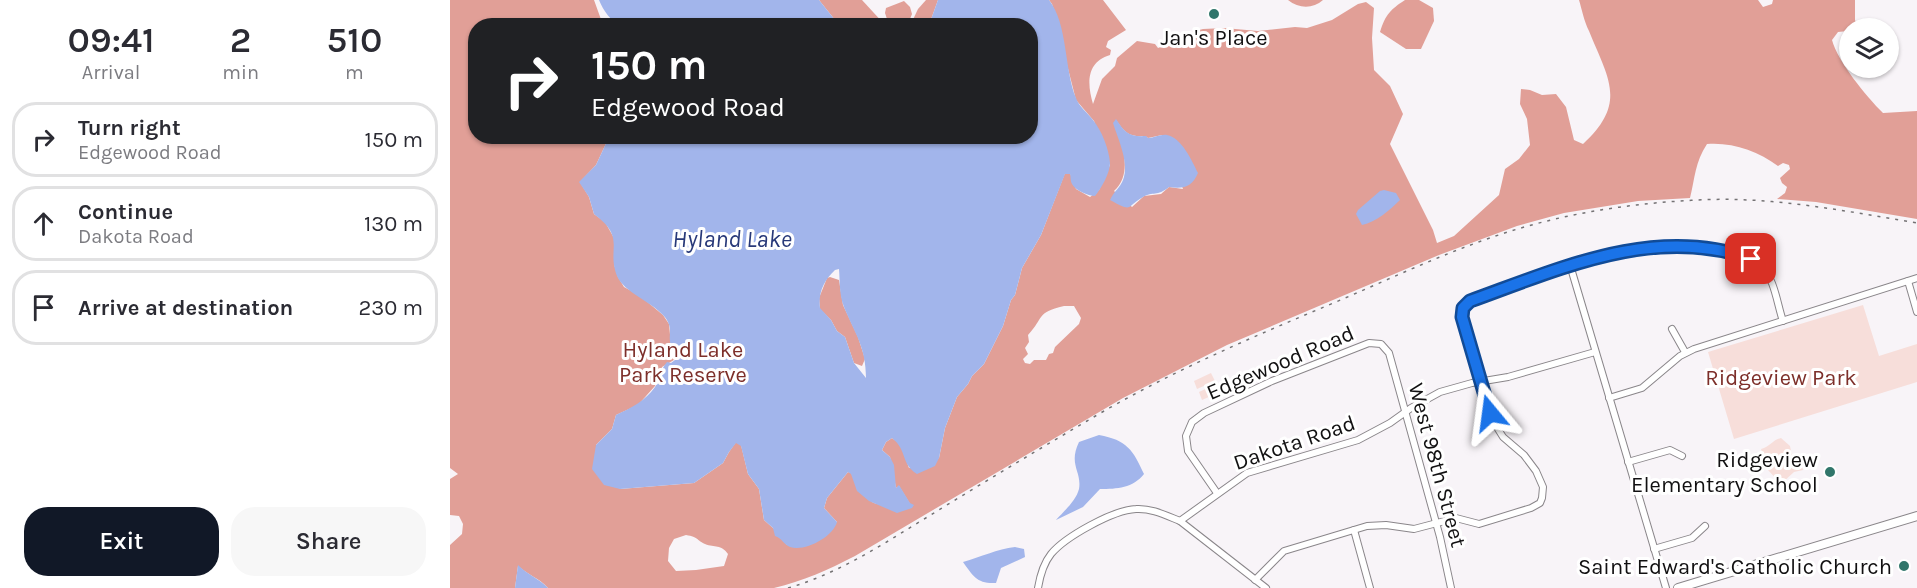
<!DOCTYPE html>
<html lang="en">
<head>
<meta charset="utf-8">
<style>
  :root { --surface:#fff; --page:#f7f7f7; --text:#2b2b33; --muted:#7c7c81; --line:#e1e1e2; --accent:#111827 }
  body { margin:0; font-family:Karla,sans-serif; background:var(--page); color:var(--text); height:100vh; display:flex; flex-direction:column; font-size:22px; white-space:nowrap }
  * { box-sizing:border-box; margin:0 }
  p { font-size:20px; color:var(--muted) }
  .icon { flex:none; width:33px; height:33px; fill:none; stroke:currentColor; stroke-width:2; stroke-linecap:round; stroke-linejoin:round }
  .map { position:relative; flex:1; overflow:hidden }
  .sheet { display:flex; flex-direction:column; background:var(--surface); width:450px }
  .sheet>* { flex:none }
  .guide { position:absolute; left:18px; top:18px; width:570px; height:126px; border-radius:24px; box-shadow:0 2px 4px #0004; background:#202124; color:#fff; overflow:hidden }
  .fabs { position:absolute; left:1389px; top:18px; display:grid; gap:12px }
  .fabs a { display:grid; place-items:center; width:60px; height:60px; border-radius:50%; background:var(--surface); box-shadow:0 2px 4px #0004; font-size:30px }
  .pin { position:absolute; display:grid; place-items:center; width:51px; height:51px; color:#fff; margin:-26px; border-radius:12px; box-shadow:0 3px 9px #0006 }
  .me { position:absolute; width:66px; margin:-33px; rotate:344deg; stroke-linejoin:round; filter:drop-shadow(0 0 4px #0008) }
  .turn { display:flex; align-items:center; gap:21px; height:126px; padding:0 24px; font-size:27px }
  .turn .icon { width:78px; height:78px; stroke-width:2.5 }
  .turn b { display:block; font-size:42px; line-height:51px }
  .eta { display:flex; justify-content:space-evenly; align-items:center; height:102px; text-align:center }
  .eta b { font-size:36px; font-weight:600; line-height:42px }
  .action { display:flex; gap:12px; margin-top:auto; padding:12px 24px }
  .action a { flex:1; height:69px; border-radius:24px; background:var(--accent); color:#fff; font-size:24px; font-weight:600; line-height:69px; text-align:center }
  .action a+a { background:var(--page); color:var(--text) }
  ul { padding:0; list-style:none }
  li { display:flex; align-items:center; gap:18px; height:75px; margin:0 12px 9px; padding:0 12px; border:3px solid var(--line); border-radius:24px }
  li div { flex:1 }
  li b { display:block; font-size:22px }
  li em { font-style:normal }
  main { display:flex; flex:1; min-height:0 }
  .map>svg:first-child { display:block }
  .green { fill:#f7deda }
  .forest { fill:#e19f97; fill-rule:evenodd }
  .water { fill:#a2b5eb; fill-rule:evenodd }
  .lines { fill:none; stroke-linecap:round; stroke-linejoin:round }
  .minor-casing { stroke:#8a868a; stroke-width:8 }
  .tertiary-casing { stroke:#8a868a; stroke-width:10 }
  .minor { stroke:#fff; stroke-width:6 }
  .tertiary { stroke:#fff; stroke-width:8 }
  .rail { stroke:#747274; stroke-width:1.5; stroke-dasharray:3 6; stroke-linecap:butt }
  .route-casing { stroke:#114b97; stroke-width:15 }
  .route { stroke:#1a73e8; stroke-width:10 }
  .poi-dot { fill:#31766b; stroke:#fff; stroke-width:2 }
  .labels { text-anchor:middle; stroke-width:6; stroke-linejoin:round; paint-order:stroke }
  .poi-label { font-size:22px; fill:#111011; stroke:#fff; text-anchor:end }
  .park-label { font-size:22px; fill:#7d2f2a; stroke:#fff }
  .street-label { font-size:22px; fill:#111011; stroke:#fff }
  .water-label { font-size:24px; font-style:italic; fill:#283979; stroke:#fff }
</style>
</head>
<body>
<main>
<section class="sheet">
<div class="eta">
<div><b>09:41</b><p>Arrival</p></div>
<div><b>2</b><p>min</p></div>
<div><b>510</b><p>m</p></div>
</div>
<ul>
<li><svg class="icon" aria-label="right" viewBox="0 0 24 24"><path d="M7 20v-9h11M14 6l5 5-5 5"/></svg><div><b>Turn right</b><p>Edgewood Road</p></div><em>150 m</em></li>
<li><svg class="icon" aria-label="ahead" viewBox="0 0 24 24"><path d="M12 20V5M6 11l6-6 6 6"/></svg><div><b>Continue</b><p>Dakota Road</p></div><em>130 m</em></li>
<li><svg class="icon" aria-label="arrive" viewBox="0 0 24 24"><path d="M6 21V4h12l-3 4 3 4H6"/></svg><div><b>Arrive at destination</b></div><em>230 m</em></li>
</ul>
<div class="action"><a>Exit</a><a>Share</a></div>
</section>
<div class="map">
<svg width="1467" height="588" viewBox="0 0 1467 588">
  <rect width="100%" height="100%" fill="#f8f4f8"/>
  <g class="green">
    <path d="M1413 305 1429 356 1467 344V382L1284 439 1258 352Z"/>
    <path d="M761 373 765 381 747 389 744 381Z"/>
    <path d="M766 384 770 392 752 400 749 392Z"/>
    <path d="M1331 438 1340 446 1342 456 1349 457 1353 470 1344 472 1331 484 1318 470 1311 449C1320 447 1322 440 1331 438Z"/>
  </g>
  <g class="forest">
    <path d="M0 0H144L153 25 26 26V136L159 137 146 165 130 182 139 197 144 214 155 222 164 238V264L168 277 174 287 189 295 213 315 219 324 221 345 229 357 212 367 205 386 188 405 166 415 162 429 146 445 170 489 244 483 273 463 279 452 286 442 291 445 298 474 309 489 314 520 323 528 337 545 387 522 374 508 377 498 398 472 401 473C423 508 418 506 460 504L449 486 446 488 440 457 432 450 436 442 442 438 451 445 459 468 489 458 495 428 507 397 518 384 522 376 534 364 553 326 561 300 565 295 572 268 591 235 615 173H620L626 189 640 197 649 190 660 165 644 121 626 100 615 57 612 35 602 4 599 0H653L676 30 658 41 656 47 661 50 660 55C636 62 637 84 643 104L652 79 665 66 667 58 687 41 705 44 708 48 716 45 719 38 753 29 774 28 808 31 845 27 857 28 882 20 908 4 916 2 924 8 922 38 924 70 940 86 953 114 940 144 983 230 987 243 1004 236 1049 195 1055 169 1069 159 1080 145 1077 119 1070 104 1071 89 1080 90 1092 95 1106 94 1116 107 1124 140 1133 144C1178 103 1158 78 1139 31 1134 21 1132 10 1129 0H1308L1313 7 1322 4 1323 0H1405V20L1408 28H1400L1399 33 1398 31 1388 32 1382 40C1388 62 1416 96 1433 113L1467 111V219L1366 202 1327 199 1335 193 1337 187 1332 183 1330 178 1340 169 1339 165 1333 163 1328 166C1308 151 1282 142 1257 144 1245 162 1245 178 1240 198L1188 201 1114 213 1067 226 989 255 777 345 673 398 405 556C378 570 353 581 324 588H98C89 578 78 575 68 566L65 588H0V545L12 534 13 524 9 516 0 515V479L8 474 0 468ZM666 120C675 133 679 137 695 136L698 138 712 135 733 189 719 187 711 194 694 196 682 207 664 191C684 173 671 143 666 120ZM614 306H624L631 318 629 324 605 347 603 353 599 354 596 360H584L580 364 575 363 573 359 578 354 575 348 579 342 578 335C595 317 585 313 614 306ZM236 535C249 537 246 540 255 544 265 548 271 544 278 554L274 566 246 570 226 571 218 561 219 548 224 539Z"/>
    <path d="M369 0H412L435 25H389Z"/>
    <path d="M476 0H488L479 25 460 26 468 9Z"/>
    <path d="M838 0H873C863 9 849 9 838 0Z"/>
    <path d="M955 0H969L983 8 984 21 971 49H956L930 32C935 15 941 9 955 0Z"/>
    <path d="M454 1 460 7 462 14 458 24 448 25 438 22 435 13 436 8Z"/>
    <path d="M380 277 389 280 393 305 408 337 415 359 412 366 404 363 395 337 387 331 381 320 370 309 369 298 377 278Z"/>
  </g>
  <g class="water">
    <path d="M149 0H369L389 25 199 26 198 23 171 25C161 22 153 10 149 0Z"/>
    <path d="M488 0H599C618 24 614 69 626 98 629 107 638 113 643 120 652 131 659 149 660 163 660 173 651 189 645 196 638 196 625 190 622 184 620 180 621 177 620 174H615L591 235 572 268 565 295 561 300 553 326 534 364 522 376 518 384 507 397 495 428 489 458 485 466 467 474C450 463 458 451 442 438L436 442 432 450 440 457 444 465 446 488 449 485 460 503 464 505 462 508 447 513 419 501 407 491 401 474 398 472 377 498 374 508 387 522C383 537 355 552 340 547 333 544 332 538 325 536L323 528 314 520 309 489 298 474 291 446 286 443 279 452 273 463 244 483 170 489 154 485 142 469 146 445 162 429 166 415C181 408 195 401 205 387 210 380 210 370 217 362L221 363 229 357C227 353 222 349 221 345 217 335 225 328 213 315 200 301 174 292 167 276 156 247 177 239 144 214L139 197 129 182 146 165 159 137 580 136V26L479 25ZM389 269C390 281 389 295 394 307 405 334 416 347 416 378L404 363 395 337 387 331 381 320 370 308C368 293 374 280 385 270Z"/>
    <path d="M666 119C675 133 679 137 696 136L698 138C704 138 711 134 717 135 732 138 742 161 748 173 742 187 734 189 719 187 707 197 703 191 693 197 675 207 684 213 660 200 664 191 670 188 673 180 680 164 668 139 663 123Z"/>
    <path d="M934 190 946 193 950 200C940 210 926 222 912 225L906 214 908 210 930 191Z"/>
    <path d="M649 435C677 440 683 450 694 474 683 488 667 489 650 489L633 507 606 520C614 511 626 501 629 489 632 471 618 465 629 442Z"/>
    <path d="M565 547 574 549 575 557 551 568 546 583C527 584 523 576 513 562 531 557 547 549 565 547Z"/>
    <path d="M68 565C78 575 88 578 98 588H65Z"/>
  </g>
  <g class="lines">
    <g class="minor-casing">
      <g id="minor">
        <path d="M1120 265 1216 588"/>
        <path d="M1458 281 1467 312"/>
        <path d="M1222 329 1235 352"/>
        <path d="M1159 398 1192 388 1230 356 1244 349 1467 278"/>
        <path d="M1178 462 1220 450 1232 456"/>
        <path d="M767 493 738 451 736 436 742 422 754 413 822 381 919 343 931 344 939 353 990 537 1001 588"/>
        <path d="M730 521 816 588"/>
        <path d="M904 530 920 588"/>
        <path d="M1204 549 1242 538 1255 526"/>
        <path d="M805 580 834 551 917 526 936 525 964 529 1006 518 1029 524 1081 508 1090 503 1092 498 1093 487 1086 471 1074 455 1053 437 1043 421 1012 317 1013 308 1020 301C1101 272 1190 231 1278 251 1289 254 1303 258 1311 266 1325 279 1327 304 1333 321"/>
        <path d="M588 588C590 576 593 564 601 554 615 537 663 510 686 509 701 508 715 515 730 521L797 473 908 440 940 423 961 408 990 392 1022 383 1058 377 1145 352"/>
      </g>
    </g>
    <g class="tertiary-casing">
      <path id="tertiary" d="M1228 588 1467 516"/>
    </g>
    <use href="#minor" class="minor"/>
    <use href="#tertiary" class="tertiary"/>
    <path class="rail" d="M338 588C390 573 433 544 479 516 531 484 584 452 637 421 712 376 793 341 874 307 936 281 997 251 1061 231 1122 212 1185 203 1248 200 1322 196 1394 211 1467 223"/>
  </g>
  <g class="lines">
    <g class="route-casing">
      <path id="route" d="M1040 413 1012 317 1013 308 1020 301C1109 269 1206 224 1301 259"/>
    </g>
    <use href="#route" class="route"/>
  </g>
  <g class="poi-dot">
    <circle cx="764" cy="14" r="6"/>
    <circle cx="1380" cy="472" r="6"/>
    <circle cx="1454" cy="566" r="6"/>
  </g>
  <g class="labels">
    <g class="poi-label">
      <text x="764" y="45" text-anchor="middle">Jan's Place</text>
      <text x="1368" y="467">Ridgeview<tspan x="1368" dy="25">Elementary School</tspan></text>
      <text x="1442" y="574">Saint Edward's Catholic Church</text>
    </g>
    <g class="park-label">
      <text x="233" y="357">Hyland Lake<tspan x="233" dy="25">Park Reserve</tspan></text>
      <text x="1331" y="385">Ridgeview Park</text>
    </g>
    <g class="street-label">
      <text transform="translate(830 362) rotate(-23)" y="8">Edgewood Road</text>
      <text transform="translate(844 442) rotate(-19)" y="8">Dakota Road</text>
      <text transform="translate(988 465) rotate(75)" y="8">West 98th Street</text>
    </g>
    <g class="water-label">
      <text x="282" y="247">Hyland Lake</text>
    </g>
  </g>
</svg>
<div class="fabs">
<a><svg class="icon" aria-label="layers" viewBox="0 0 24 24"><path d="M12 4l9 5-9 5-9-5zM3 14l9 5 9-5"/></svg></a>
</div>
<div class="pin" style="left:1301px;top:259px;background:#d93025"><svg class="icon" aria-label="arrive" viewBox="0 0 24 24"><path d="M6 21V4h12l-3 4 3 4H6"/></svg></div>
<svg class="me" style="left:1040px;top:413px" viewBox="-20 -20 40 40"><path d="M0-17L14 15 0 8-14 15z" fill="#1a73e8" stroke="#fff" stroke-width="4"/></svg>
<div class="guide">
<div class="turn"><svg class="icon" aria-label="right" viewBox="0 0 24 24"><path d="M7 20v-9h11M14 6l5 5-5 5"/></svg><div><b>150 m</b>Edgewood Road</div></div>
</div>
</div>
</main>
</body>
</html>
